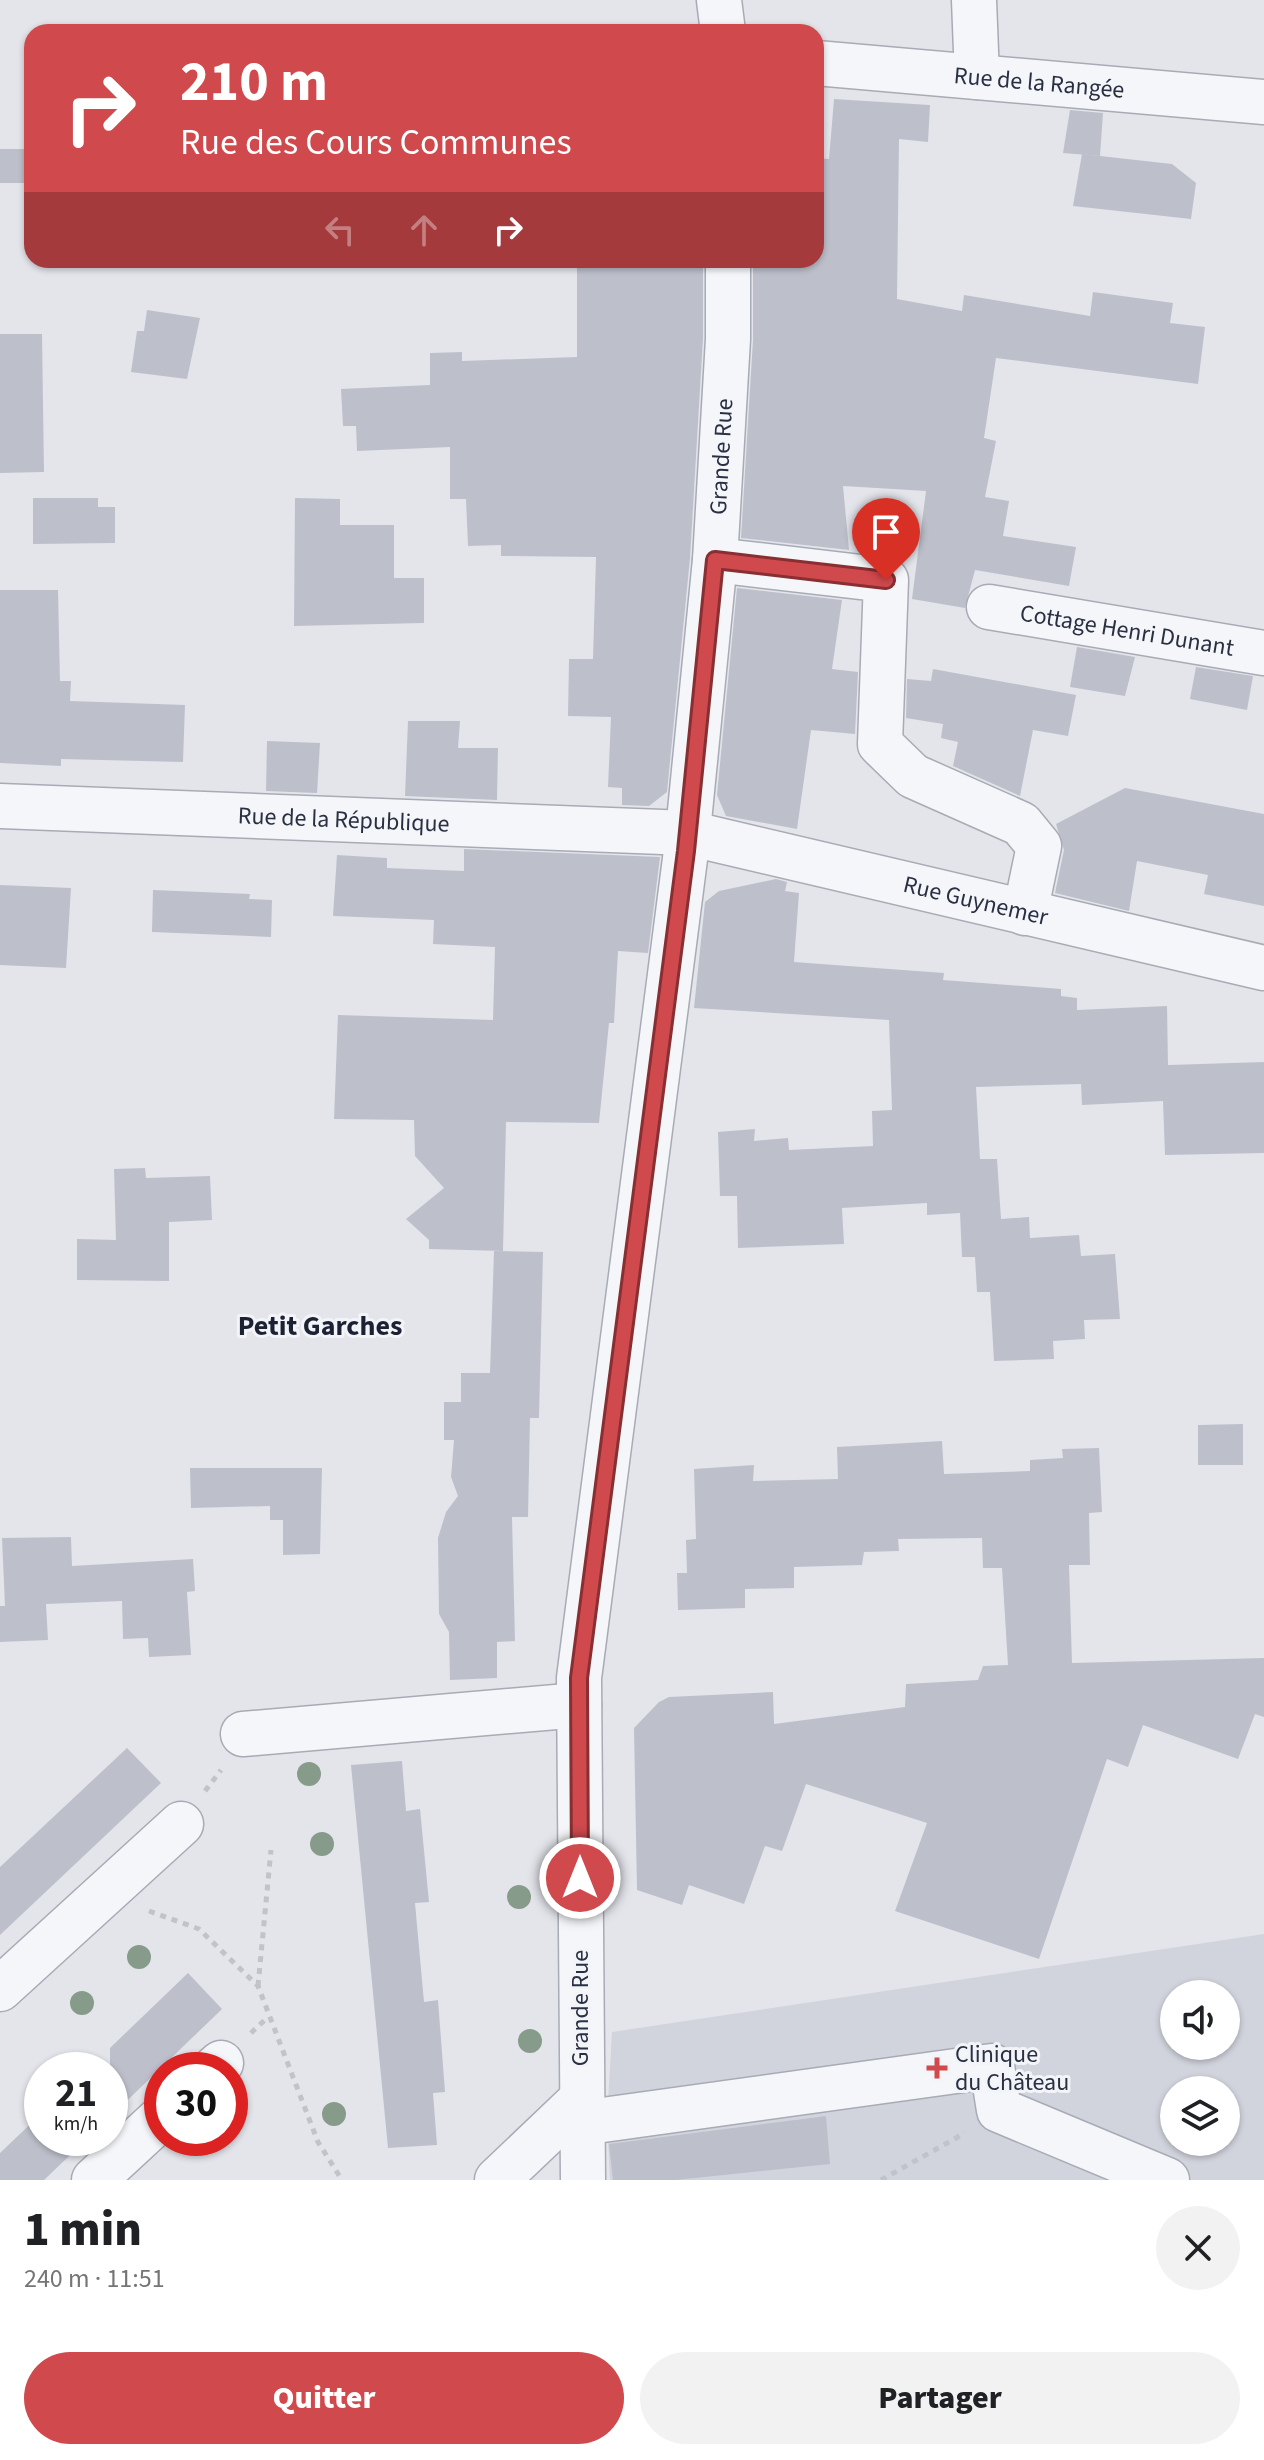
<!DOCTYPE html>
<html lang="fr">
<head>
<meta charset="utf-8">
<style>
  :root { --surface:#fff; --page:#f2f2f2; --text:#202124; --muted:#757577; --accent:#cf494d }
  body { margin:0; font-family:"Source Sans 3",sans-serif; background:var(--page); color:var(--text); height:100vh; display:flex; flex-direction:column; font-size:30px; white-space:nowrap }
  * { box-sizing:border-box; margin:0 }
  p { font-size:26px; color:var(--muted) }
  .icon { flex:none; width:44px; height:44px; fill:none; stroke:currentColor; stroke-width:2; stroke-linecap:round; stroke-linejoin:round }
  .map { position:relative; height:2180px; overflow:hidden }
  .sheet { display:flex; flex-direction:column; background:var(--surface); flex:1 }
  .sheet>* { flex:none }
  .hud { position:absolute; left:24px; top:24px; width:800px; height:244px; border-radius:24px; box-shadow:0 2px 6px #0004; background:#cf494d; color:#fff; overflow:hidden }
  .buttons { position:absolute; left:1160px; top:1980px; display:grid; gap:16px }
  .buttons a { display:grid; place-items:center; width:80px; height:80px; border-radius:50%; background:var(--surface); box-shadow:0 2px 6px #0004; font-size:40px }
  .speed { position:absolute; left:24px; top:2052px; display:flex; gap:16px; font-size:40px; font-weight:700; text-align:center }
  .speed>* { display:grid; place-content:center; width:104px; height:104px; border-radius:50%; background:var(--surface); box-shadow:0 2px 6px #0004; line-height:1 }
  .speed small { font-size:20px; font-weight:400 }
  .speed .limit { border:12px solid #d22; background:#fff; color:#111 }
  .pin { position:absolute; display:grid; place-items:center; width:68px; height:68px; color:#fff; margin:-82px -34px; border-radius:50% 50% 50% 0; rotate:-45deg; box-shadow:0 0 8px #0007 }
  .pin .icon { rotate:45deg }
  .me { position:absolute; width:88px; margin:-44px; rotate:0deg; stroke-linejoin:round; filter:drop-shadow(0 0 6px #0008) }
  .turn { display:flex; align-items:center; gap:28px; height:168px; padding:0 24px; font-size:36px }
  .turn .icon { width:104px; height:104px; stroke-width:2.5 }
  .turn b { display:block; font-size:56px; line-height:68px }
  .lanes { display:flex; align-items:center; height:76px; padding:0 24px; background:#0003; justify-content:center; gap:40px; direction:ltr }
  .lanes .off { opacity:.35 }
  .round { display:grid; place-items:center; flex:none; width:84px; height:84px; border-radius:42px; background:var(--page) }
  .summary { display:flex; align-items:center; justify-content:space-between; height:136px; padding:0 24px }
  h1 { font-size:48px; font-weight:800; line-height:60px }
  .button { display:flex; gap:16px; margin-top:auto; padding:16px 24px }
  .button a { flex:1; height:92px; border-radius:48px; background:var(--accent); color:#fff; font-size:32px; font-weight:800; line-height:92px; text-align:center }
  .button a+a { background:var(--page); color:var(--text) }
  .map>svg:first-child { display:block }
  .built { fill:#d1d4dd; fill-rule:evenodd }
  .building { fill:#bdc0cb }
  .lines { fill:none; stroke-linecap:round; stroke-linejoin:round }
  .minor-casing { stroke:#a8abb5; stroke-width:47 }
  .path { stroke:#c0c3ca; stroke-width:5; stroke-dasharray:6 6; stroke-linecap:butt }
  .minor { stroke:#f5f6f9; stroke-width:44 }
  .tree { fill:#869b89 }
  .route-casing { stroke:#872f32; stroke-width:20 }
  .route { stroke:#cf494d; stroke-width:14 }
  .poi-dot { fill:#cf494d; stroke:#f2f4f8; stroke-width:3 }
  .labels { text-anchor:middle; stroke-width:6; stroke-linejoin:round; paint-order:stroke }
  .street-label { font-size:24px; fill:#2a3043; stroke:#f2f4f8 }
  .poi-label { font-size:24px; fill:#2a3043; stroke:#f2f4f8; text-anchor:start }
  .quarter-label { font-size:28px; font-weight:bold; fill:#1c2234; stroke:#f2f4f8 }
</style>
</head>
<body>
<div class="map">
<svg width="1264" height="2180" viewBox="0 0 1264 2180">
  <rect width="100%" height="100%" fill="#e3e5eb"/>
  <path class="built" d="M1264 1934V2180H610L607 2121 612 2032ZM1174 1994H1226V2046H1174ZM1174 2090H1226V2142H1174Z"/>
  <g class="building">
    <path d="M834 99 930 105 928 142 899 139 897 299 962 311 964 295 1090 316 1093 292 1173 303 1170 323 1205 327 1198 384 996 358 984 438 996 441 985 497 1009 501 1003 536 1076 547 1069 586 975 570 965 608 912 599 926 491 843 486 849 550 741 538 753 340V260H816V158L829 159Z"/>
    <path d="M1070 110 1103 113 1100 156 1063 153Z"/>
    <rect x="0" y="149" width="32" height="34"/>
    <path d="M1082 154 1172 164 1196 183 1191 219 1073 206Z"/>
    <path d="M577 260H703V338L690 558 667 792 649 806 622 805V788L608 787 611 717 568 716 569 659H593L596 557 501 556V545L468 546 466 499H450V447L357 451 356 426H343L341 389 430 385V353L462 352V361L577 357Z"/>
    <path d="M147 310 200 318 187 379 131 372 137 331H144Z"/>
    <path d="M0 334H42L44 472 0 473Z"/>
    <path d="M33 498H98V507H115V543L33 544Z"/>
    <path d="M295 498 340 499V525H394V578H424V623L294 626Z"/>
    <path d="M737 588 842 600 832 669 858 672 855 734 811 730 797 829 726 816 717 795Z"/>
    <path d="M0 590H58L60 681H71L70 701 185 705 183 762 61 759V766L0 763Z"/>
    <path d="M1077 647 1135 657 1125 696 1070 687Z"/>
    <path d="M1196 667 1253 676 1247 710 1190 699Z"/>
    <path d="M933 669 1076 695 1068 736 1033 730 1020 796 953 766 958 742 941 738 943 724 906 718 907 679 931 681Z"/>
    <path d="M408 721H460L458 748H498L497 800 405 796Z"/>
    <path d="M267 741 320 743 317 793 266 791Z"/>
    <path d="M1125 788 1264 814V906L1204 894 1208 875 1137 861 1129 911 1055 893 1064 850 1056 824Z"/>
    <path d="M464 849 660 857 648 953 618 951 614 1023H609L599 1123 506 1122 503 1251 429 1249V1240L406 1219 444 1188 415 1156 414 1120 334 1119 338 1015 493 1020 495 947 433 944 434 920 333 916 337 855 387 858V868L464 871Z"/>
    <path d="M776 879 787 882 785 891 799 893 794 962 944 973 943 980 1061 989V996L1077 998V1010L1167 1006 1168 1065 1264 1062V1153L1165 1155 1163 1101 1082 1105 1081 1084 976 1087 980 1159H997L1001 1219 1029 1217 1030 1238 1079 1235 1081 1256 1115 1254 1120 1319 1084 1320 1085 1339 1053 1341 1054 1359 994 1361 990 1292H977L975 1257H962L960 1213 927 1215V1203L842 1208 844 1244 738 1248 737 1196H720L718 1132 755 1129 754 1141 788 1138 789 1150 873 1146 872 1111 892 1110 889 1020 694 1008 705 902 719 891Z"/>
    <path d="M0 885 71 888 66 968 0 965Z"/>
    <path d="M153 890 250 894 249 899 272 900 271 937 152 932Z"/>
    <path d="M145 1168 146 1178 210 1176 212 1220 169 1222V1281L77 1280V1239L116 1240 114 1169Z"/>
    <path d="M494 1251 543 1252 539 1418H530L528 1517H512L515 1641 497 1642V1678L450 1680 449 1632 439 1614 438 1538 446 1512 458 1496 451 1477 454 1440H444V1402H461V1373H490Z"/>
    <path d="M1243 1424V1465H1198V1425Z"/>
    <path d="M942 1441 944 1474 1030 1471V1460L1063 1458 1062 1449 1099 1448 1102 1512 1089 1513 1090 1565H1069L1072 1663 1264 1658V1717L1255 1714 1238 1759 1143 1725 1128 1767 1107 1759 1039 1959 895 1911 927 1823 806 1784 782 1851 765 1846 744 1904 689 1885 682 1905 637 1890 634 1728 659 1702 669 1697 773 1692 774 1724 905 1707 906 1684 978 1680 983 1666 1008 1665 1002 1568H983L982 1538 898 1539 899 1551 864 1552 862 1565 794 1567V1588L745 1589V1608L678 1610 677 1573H687L686 1540 696 1539 694 1469 754 1465 753 1481 838 1479 837 1447Z"/>
    <path d="M190 1468H322L320 1554 283 1555V1520H270V1506L191 1508Z"/>
    <path d="M71 1537 72 1566 193 1559 195 1591 187 1592 191 1655 149 1657 148 1638 123 1639 122 1601 46 1604 48 1640 0 1642V1606H5L2 1538Z"/>
    <path d="M127 1748 161 1783 0 1935V1867Z"/>
    <path d="M402 1761 406 1811 420 1809 429 1902 415 1903 424 2002 438 2000 445 2092 433 2093 437 2145 388 2148 351 1765Z"/>
    <path d="M188 1973 222 2009 110 2117V2048Z"/>
    <path d="M42 2113V2138H88L44 2180H0V2153Z"/>
    <path d="M826 2116 830 2164 676 2180H613L609 2144Z"/>
  </g>
  <g class="lines">
    <g class="minor-casing">
      <g id="minor">
        <path d="M719 0 723 32"/>
        <path d="M974 0 977 77"/>
        <path id="s1" d="M816 63 1264 102"/>
        <path d="M715 560 886 580 880 744 913 776 1021 824 1039 846 1025 913"/>
        <path id="s2" d="M989 607 1264 653"/>
        <path id="s3" d="M0 806 688 833 1264 968"/>
        <path d="M243 1734 579 1705"/>
        <path d="M0 1989 181 1824"/>
        <path d="M213 2070 221 2063"/>
        <path d="M581 2123 992 2066 999 2110 1167 2180"/>
        <path d="M94 2180 162 2117"/>
        <path d="M497 2180 580 2101"/>
        <path id="s4" d="M583 2180 579 1678 686 851 715 560 728 339V260"/>
      </g>
    </g>
    <g class="path">
      <path d="M205 1791 221 1770"/>
      <path d="M149 1911 199 1929 258 1986 318 2142 342 2180"/>
      <path d="M258 1986 271 1850"/>
      <path d="M251 2033 268 2017"/>
      <path d="M881 2180 965 2133"/>
    </g>
    <use href="#minor" class="minor"/>
  </g>
  <g class="tree">
    <circle cx="309" cy="1774" r="12"/>
    <circle cx="322" cy="1844" r="12"/>
    <circle cx="519" cy="1897" r="12"/>
    <circle cx="139" cy="1957" r="12"/>
    <circle cx="82" cy="2003" r="12"/>
    <circle cx="530" cy="2041" r="12"/>
    <circle cx="334" cy="2114" r="12"/>
  </g>
  <g class="lines">
    <g class="route-casing">
      <path id="route" d="M580 1878 579 1678 686 851 715 560 886 580"/>
    </g>
    <use href="#route" class="route"/>
  </g>
  <path class="poi-dot" d="M933 2056h8v8h8v8h-8v8h-8v-8h-8v-8h8z"/>
  <g class="labels">
    <g class="street-label">
      <text dy="8" stroke="none"><textPath href="#s1" startOffset="224">Rue de la Rangée</textPath></text>
      <text dy="8" stroke="none"><textPath href="#s4" startOffset="1732">Grande Rue</textPath></text>
      <text dy="8" stroke="none"><textPath href="#s2" startOffset="140">Cottage Henri Dunant</textPath></text>
      <text dy="8" stroke="none"><textPath href="#s3" startOffset="344">Rue de la République</textPath></text>
      <text dy="8" stroke="none"><textPath href="#s3" startOffset="984">Rue Guynemer</textPath></text>
      <text transform="translate(580 2008) rotate(-90)" y="8">Grande Rue</text>
    </g>
    <g class="poi-label">
      <text x="955" y="2062">Clinique<tspan x="955" dy="28">du Château</tspan></text>
    </g>
    <g class="quarter-label">
      <text x="320" y="1335">Petit Garches</text>
    </g>
  </g>
</svg>
<div class="buttons">
<a><svg class="icon" aria-label="sound" viewBox="0 0 24 24"><path d="M4 9h4l5-4v14l-5-4H4zM17 9q2 3 0 6"/></svg></a>
<a><svg class="icon" aria-label="layers" viewBox="0 0 24 24"><path d="M12 4l9 5-9 5-9-5zM3 14l9 5 9-5"/></svg></a>
</div>
<div class="speed"><div>21<small>km/h</small></div><div class="limit">30</div></div>
<div class="pin" style="left:886px;top:580px;background:#d93025"><svg class="icon" aria-label="arrive" viewBox="0 0 24 24"><path d="M6 21V4h12l-3 4 3 4H6"/></svg></div>
<svg class="me" style="left:580px;top:1878px" viewBox="-20 -20 40 40"><circle r="17" fill="#cf494d" stroke="#fff" stroke-width="3"/><path d="M0-11L8 9 0 5-8 9z" fill="#fff"/></svg>
<div class="hud">
<div class="turn"><svg class="icon" aria-label="right" viewBox="0 0 24 24"><path d="M7 20v-9h11M14 6l5 5-5 5"/></svg><div><b>210 m</b>Rue des Cours Communes</div></div>
<div class="lanes"><svg class="icon off" aria-label="left" viewBox="0 0 24 24"><path d="M17 20v-9H6M10 6l-5 5 5 5"/></svg><svg class="icon off" aria-label="ahead" viewBox="0 0 24 24"><path d="M12 20V5M6 11l6-6 6 6"/></svg><svg class="icon" aria-label="right" viewBox="0 0 24 24"><path d="M7 20v-9h11M14 6l5 5-5 5"/></svg></div>
</div>
</div>
<section class="sheet">
<div class="summary"><div><h1>1 min</h1><p>240 m · 11:51</p></div><a class="round"><svg class="icon" aria-label="close" viewBox="0 0 24 24"><path d="M6 6l12 12M18 6L6 18"/></svg></a></div>
<div class="button"><a>Quitter</a><a>Partager</a></div>
</section>
</body>
</html>
